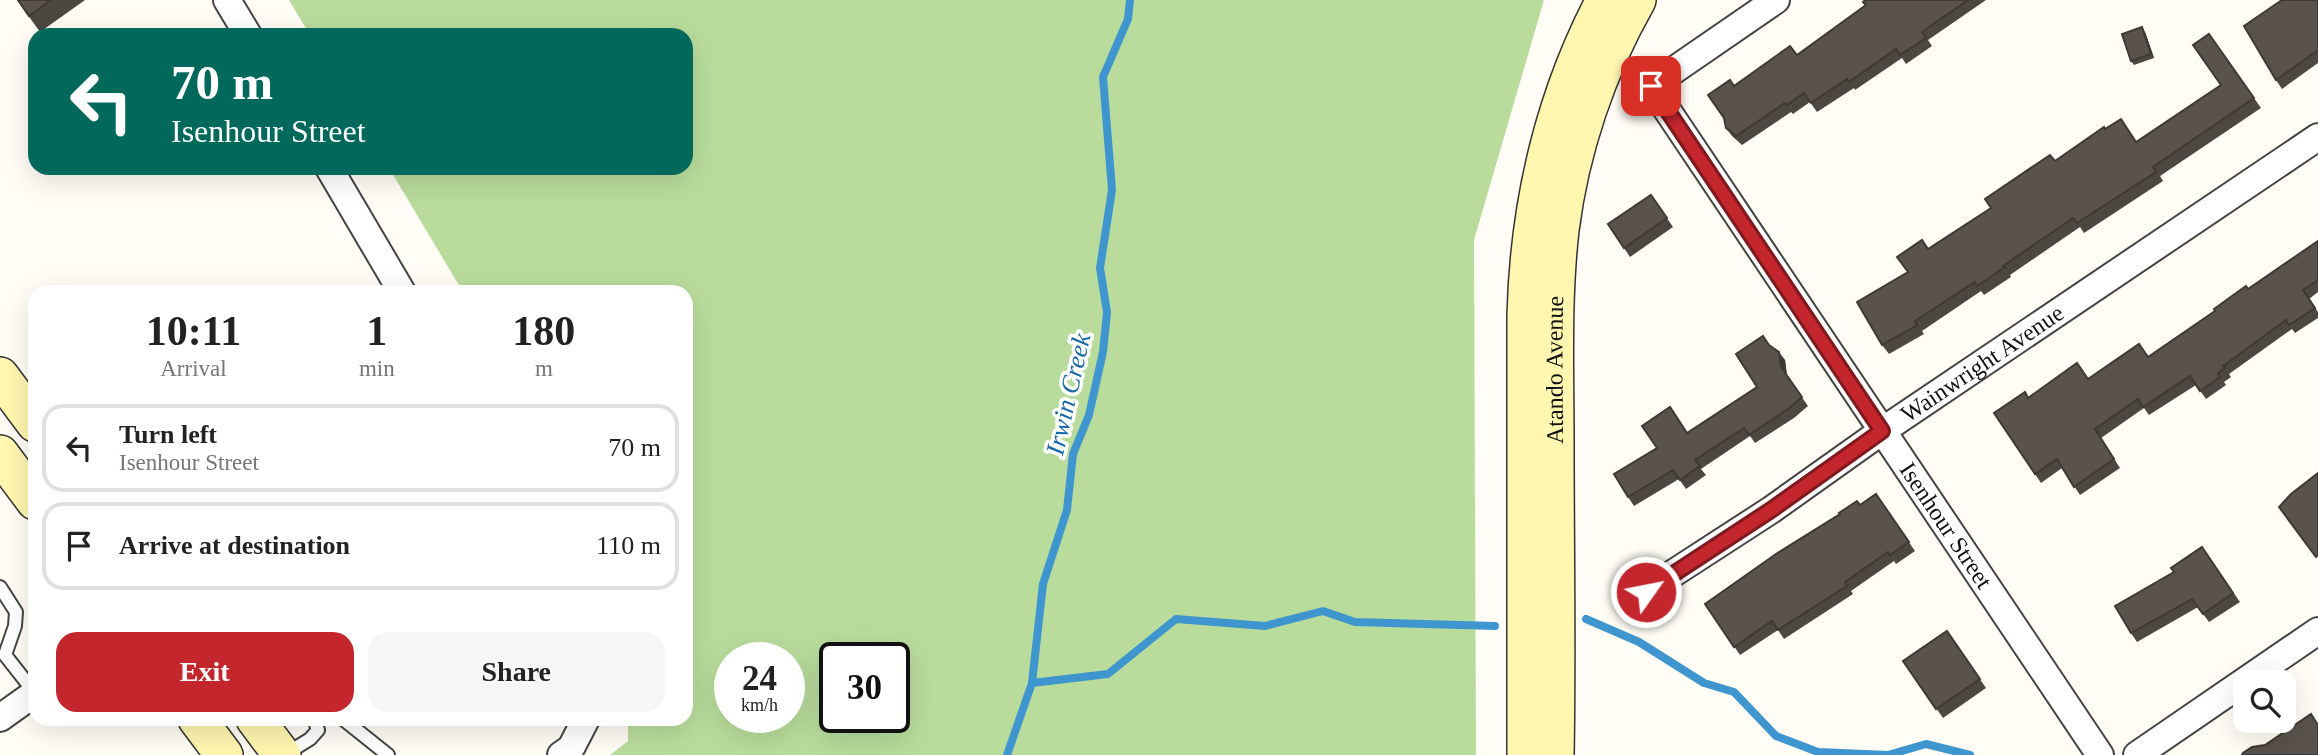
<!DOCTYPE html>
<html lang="en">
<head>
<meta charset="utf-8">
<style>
  :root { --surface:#fff; --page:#f6f6f6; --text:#222; --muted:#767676; --line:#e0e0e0; --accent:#c4262e }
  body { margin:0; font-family:Georgia,serif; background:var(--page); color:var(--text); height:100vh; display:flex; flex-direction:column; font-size:26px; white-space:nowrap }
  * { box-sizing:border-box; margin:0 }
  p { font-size:23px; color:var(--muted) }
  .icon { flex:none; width:38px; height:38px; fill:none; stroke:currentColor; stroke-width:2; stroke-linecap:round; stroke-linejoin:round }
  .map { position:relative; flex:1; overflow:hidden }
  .panel { position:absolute; left:28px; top:285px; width:665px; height:441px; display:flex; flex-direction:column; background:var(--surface); border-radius:21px; box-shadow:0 7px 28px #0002 }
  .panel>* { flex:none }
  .hud { position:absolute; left:28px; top:28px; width:665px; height:147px; border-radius:21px; box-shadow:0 7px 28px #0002; background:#00695c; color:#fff; overflow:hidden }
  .controls { position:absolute; left:2233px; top:670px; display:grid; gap:14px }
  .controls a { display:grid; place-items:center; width:63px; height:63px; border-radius:14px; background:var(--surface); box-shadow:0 7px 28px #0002; font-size:35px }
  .speed { position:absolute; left:714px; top:642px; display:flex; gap:14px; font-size:35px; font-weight:700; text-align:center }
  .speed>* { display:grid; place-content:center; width:91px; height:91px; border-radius:50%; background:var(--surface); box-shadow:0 7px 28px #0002; line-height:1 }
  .speed small { font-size:18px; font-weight:400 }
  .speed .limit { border:4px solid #111; border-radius:10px; background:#fff; color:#111 }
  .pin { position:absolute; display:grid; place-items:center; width:60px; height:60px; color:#fff; margin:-30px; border-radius:14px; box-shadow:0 4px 10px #0006 }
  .me { position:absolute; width:77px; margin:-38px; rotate:57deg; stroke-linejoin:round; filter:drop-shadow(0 0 5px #0008) }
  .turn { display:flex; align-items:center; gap:24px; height:147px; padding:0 28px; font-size:32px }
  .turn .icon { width:91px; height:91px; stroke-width:2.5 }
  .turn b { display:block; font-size:49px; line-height:60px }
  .eta { display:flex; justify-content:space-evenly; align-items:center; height:119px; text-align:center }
  .eta b { font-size:42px; font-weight:700; line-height:49px }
  .action { display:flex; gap:14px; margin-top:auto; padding:14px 28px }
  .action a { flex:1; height:80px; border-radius:21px; background:var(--accent); color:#fff; font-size:28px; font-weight:700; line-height:80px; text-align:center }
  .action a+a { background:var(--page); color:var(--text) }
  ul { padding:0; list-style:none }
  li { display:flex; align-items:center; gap:21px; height:88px; margin:0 14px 10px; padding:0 14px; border:4px solid var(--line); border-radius:21px }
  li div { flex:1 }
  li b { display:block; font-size:26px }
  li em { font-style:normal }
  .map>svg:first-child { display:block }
  .forest { fill:#b9dc9c; fill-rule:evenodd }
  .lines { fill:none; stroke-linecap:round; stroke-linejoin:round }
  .stream { stroke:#3f96cf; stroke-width:8 }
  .service-casing { stroke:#444; stroke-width:16 }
  .minor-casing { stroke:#444; stroke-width:30 }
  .secondary-casing { stroke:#333; stroke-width:40 }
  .service { stroke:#fff; stroke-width:12 }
  .minor { stroke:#fff; stroke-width:26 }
  .secondary { stroke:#fff6b0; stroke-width:37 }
  .wall { fill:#4d4742 }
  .shaded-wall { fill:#3f3936 }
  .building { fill:#5a524d; stroke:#3f3936; stroke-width:2 }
  .route-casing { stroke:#7f191e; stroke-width:18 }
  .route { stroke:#c4262e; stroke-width:12 }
  .labels { text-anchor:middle; stroke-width:7; stroke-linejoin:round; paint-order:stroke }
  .street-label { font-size:24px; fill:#111; stroke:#fff }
  .water-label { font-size:26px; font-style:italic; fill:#1768a6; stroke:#fff }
</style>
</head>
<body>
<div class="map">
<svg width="2318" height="755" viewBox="0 0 2318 755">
  <rect width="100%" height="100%" fill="#fffdf5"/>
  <path class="forest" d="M289 0H1544L1474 240 1476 755H610L628 741V719H686V292H463L389 168H686V35H310ZM730 658H789V718H730ZM835 658H894V718H835Z"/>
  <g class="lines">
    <g class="stream">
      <path d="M1586 619 1639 642 1704 683 1734 692 1776 736 1818 752 1888 755 1926 744 1970 755"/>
      <path d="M1032 683 1108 674 1176 619 1265 626 1323 611 1355 622 1495 626"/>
      <path d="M1007 755 1032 683 1043 584 1067 510 1073 454 1089 415 1103 352 1107 312 1100 268 1112 190 1103 77 1128 19 1130 0"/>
    </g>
    <g class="service-casing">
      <g id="service">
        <path d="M0 587 16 612 15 626 5 655 35 693"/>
        <path d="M343 719 388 755"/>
        <path d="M284 755 310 739 318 730 314 719"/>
      </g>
    </g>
    <g class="minor-casing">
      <g id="minor">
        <path d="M227 0 248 35"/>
        <path id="s1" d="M1776 0 1651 86 2100 755"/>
        <path d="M329 168 402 292"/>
        <path id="s2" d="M1646 591 1771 510 1882 431 2318 137"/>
        <path d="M0 718 35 693"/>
        <path d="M561 755 571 748 586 719"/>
        <path d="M2137 755 2318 631"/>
      </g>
    </g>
    <g class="secondary-casing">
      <g id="secondary">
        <path d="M0 376 35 423"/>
        <path d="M0 454 35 501"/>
        <path d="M197 719 224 755"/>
        <path d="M255 719 282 755"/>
        <path d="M1526 755V315C1529 204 1553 99 1605 0"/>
        <path id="s3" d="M1555 755C1557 651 1555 546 1555 442 1555 371 1552 300 1560 230 1570 150 1597 70 1637 0"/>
      </g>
    </g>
    <use href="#service" class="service"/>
    <use href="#minor" class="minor"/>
    <use href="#secondary" class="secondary"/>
  </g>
  <g class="wall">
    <path d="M17 0H85L40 32Z"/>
    <path d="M1865 0H1986L1928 40 1932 46 1906 64 1902 58 1855 90 1854 88 1817 112 1810 102 1793 114 1791 112 1742 145 1732 136 1726 128 1734 86 1797 55 1866 5Z"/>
    <path d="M2318 0V63L2282 89 2276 80Z"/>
    <path d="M2145 32 2154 58 2134 65 2131 61Z"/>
    <path d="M2209 34 2261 108 2160 176 2163 181 2084 233 2080 227 2010 275 2011 277 1984 295 1981 291 1922 331 1924 334 1889 354 1882 345 1908 272 1928 249 1991 208 2055 161 2105 129 2136 142 2221 85Z"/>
    <path d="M1651 195 1673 227 1630 257 1608 224Z"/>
    <path d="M2318 241V292L2309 299 2318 312V318L2295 333 2292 329 2229 374 2231 377 2224 382 2226 385 2206 399 2196 385 2149 415 2144 408 2101 438 2120 468 2080 495 2062 468 2041 483 1994 413 2028 398 2088 379 2148 357Z"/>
    <path d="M1769 346 1785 360 1787 376 1808 406 1794 418 1755 443 1750 436 1701 469 1706 475 1686 489 1679 479 1634 506 1628 497 1687 433 1757 387Z"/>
    <path d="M1876 494 1915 551 1896 564 1894 561 1851 591 1853 594 1784 639 1778 630 1740 655 1705 604 1840 514 1860 505Z"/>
    <path d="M2202 547 2240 602 2209 622 2198 607 2137 642 2131 633 2174 572Z"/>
    <path d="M1947 631 1986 688 1943 718 1903 661Z"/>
  </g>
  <g class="shaded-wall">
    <path d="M2142 27 2145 32 2154 58 2151 54Z"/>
    <path d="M1779 352 1785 360 1787 376 1808 406 1781 367Z"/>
  </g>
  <g class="building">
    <path d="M18 0H51L29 16Z"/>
    <path d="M1865 0H1968L1922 32 1926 38 1900 55 1896 49 1849 82 1847 79 1811 103 1804 93 1787 105 1785 103 1736 136 1726 128 1724 118 1708 95 1730 80 1734 86 1790 46 1797 55 1866 5 1863 2Z"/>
    <path d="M2282 0H2318V50L2276 80 2244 26Z"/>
    <path d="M2142 27 2151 54 2131 61 2122 34Z"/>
    <path d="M2209 34 2254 98 2153 167 2156 172 2077 223 2073 218 2003 266 2005 267 1977 286 1975 282 1915 321 1917 325 1882 345 1857 302 1908 272 1897 257 1922 240 1928 249 1991 208 1985 199 2050 155 2055 161 2104 127 2105 129 2121 119 2136 142 2221 85 2193 45Z"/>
    <path d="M1651 195 1667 218 1624 248 1608 224Z"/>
    <path d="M2318 241V280L2303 290 2315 308 2289 325 2286 320 2223 366 2225 368 2218 373 2220 377 2200 391 2190 376 2143 407 2138 399 2095 429 2114 459 2074 487 2057 459 2035 474 1994 413 2025 392 2028 398 2077 363 2088 379 2139 344 2148 357 2215 311 2214 309 2246 286 2248 289Z"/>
    <path d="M1763 336 1769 345 1779 352 1781 367 1802 397 1788 409 1749 435 1744 428 1695 460 1700 466 1680 480 1673 470 1628 497 1614 474 1657 448 1642 426 1670 407 1687 433 1757 387 1736 354Z"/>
    <path d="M2318 473V555L2316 557 2279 507 2291 494Z"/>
    <path d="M1876 494 1909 542 1890 555 1888 552 1845 582 1847 586 1778 630 1772 621 1734 647 1705 604 1776 554 1840 514 1839 513 1857 501 1860 505Z"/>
    <path d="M2202 547 2233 593 2203 614 2192 599 2131 633 2115 606 2174 572 2171 568Z"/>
    <path d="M1947 631 1980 679 1936 709 1903 661Z"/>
    <path d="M2311 714 2318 725V755H2242L2243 753 2252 747 2265 745Z"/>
  </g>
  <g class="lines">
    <g class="route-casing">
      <path id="route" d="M1646 592 1771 510 1882 431 1651 86"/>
    </g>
    <use href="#route" class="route"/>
  </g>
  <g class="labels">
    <g class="street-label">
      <text dy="8" stroke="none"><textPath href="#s2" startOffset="406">Wainwright Avenue</textPath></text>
      <text dy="8" stroke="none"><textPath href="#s3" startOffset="385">Atando Avenue</textPath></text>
      <text dy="8" stroke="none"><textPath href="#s1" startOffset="681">Isenhour Street</textPath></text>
    </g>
    <g class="water-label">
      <text transform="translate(1068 394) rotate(-77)" y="9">Irwin Creek</text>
    </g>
  </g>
</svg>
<div class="controls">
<a><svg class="icon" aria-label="search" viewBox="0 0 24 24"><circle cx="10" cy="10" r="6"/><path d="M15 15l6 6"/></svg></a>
</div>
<div class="speed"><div>24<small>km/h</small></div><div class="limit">30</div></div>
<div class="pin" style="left:1651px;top:86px;background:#d93025"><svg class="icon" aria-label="arrive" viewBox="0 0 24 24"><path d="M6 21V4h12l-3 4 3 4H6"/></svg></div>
<svg class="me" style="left:1646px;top:592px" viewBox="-20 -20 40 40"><circle r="17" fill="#c4262e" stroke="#fff" stroke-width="3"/><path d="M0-11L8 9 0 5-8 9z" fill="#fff"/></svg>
<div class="hud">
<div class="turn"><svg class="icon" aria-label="left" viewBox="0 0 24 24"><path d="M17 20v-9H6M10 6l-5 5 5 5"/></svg><div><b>70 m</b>Isenhour Street</div></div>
</div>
<section class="panel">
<div class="eta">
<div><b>10:11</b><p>Arrival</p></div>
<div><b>1</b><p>min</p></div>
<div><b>180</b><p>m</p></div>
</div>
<ul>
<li><svg class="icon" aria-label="left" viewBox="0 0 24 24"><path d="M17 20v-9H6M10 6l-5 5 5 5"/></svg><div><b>Turn left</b><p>Isenhour Street</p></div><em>70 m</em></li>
<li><svg class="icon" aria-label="arrive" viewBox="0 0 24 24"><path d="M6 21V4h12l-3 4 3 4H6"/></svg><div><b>Arrive at destination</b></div><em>110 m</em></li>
</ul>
<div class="action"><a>Exit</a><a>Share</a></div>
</section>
</div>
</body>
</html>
